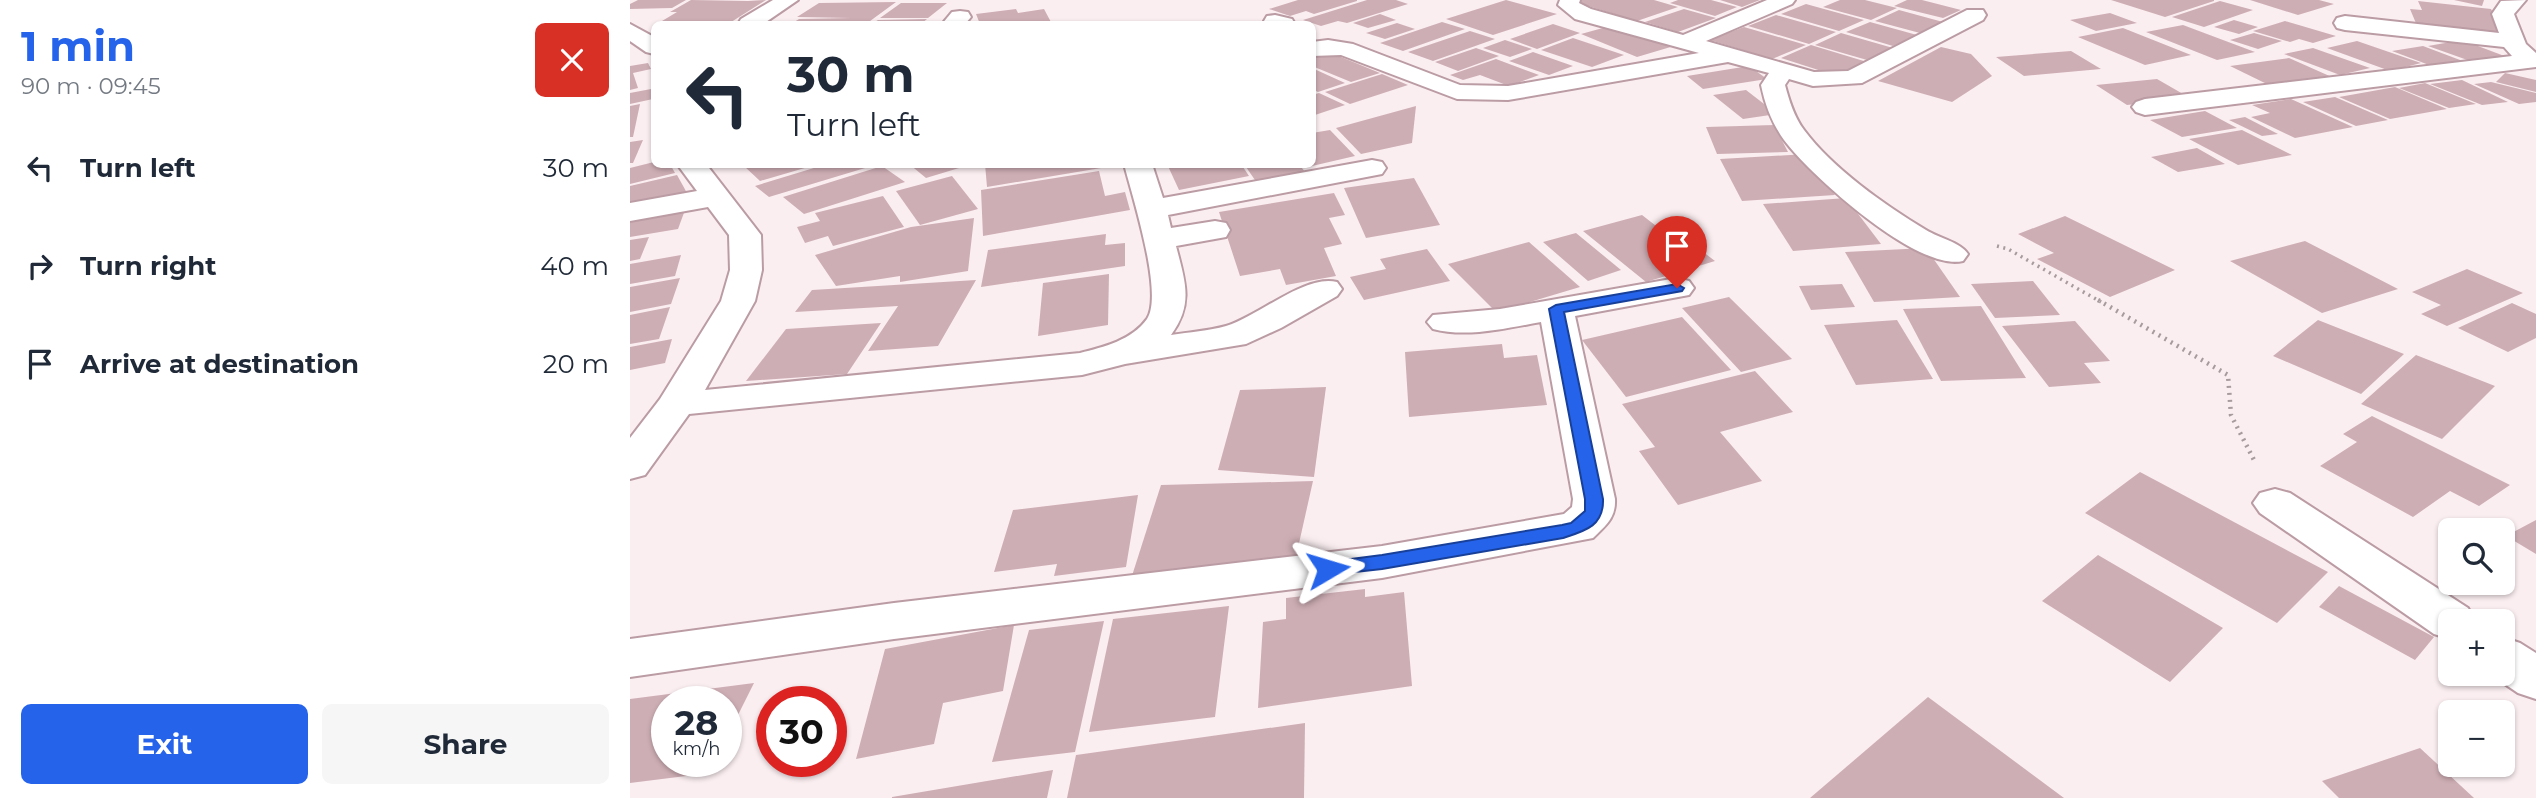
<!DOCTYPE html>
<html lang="en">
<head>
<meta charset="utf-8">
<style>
  :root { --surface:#fff; --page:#f6f6f7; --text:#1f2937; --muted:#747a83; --accent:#2563eb }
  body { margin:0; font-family:Montserrat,sans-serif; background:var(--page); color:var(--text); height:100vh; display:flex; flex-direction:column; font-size:26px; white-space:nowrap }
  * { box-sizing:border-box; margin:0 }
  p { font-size:23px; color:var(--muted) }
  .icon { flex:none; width:38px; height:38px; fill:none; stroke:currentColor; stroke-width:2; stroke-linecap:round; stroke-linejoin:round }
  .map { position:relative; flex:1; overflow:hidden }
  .drawer { display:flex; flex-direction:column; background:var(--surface); width:630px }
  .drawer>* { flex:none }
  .banner { position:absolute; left:21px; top:21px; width:665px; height:147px; border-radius:10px; box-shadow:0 2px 5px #0004; background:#fff; color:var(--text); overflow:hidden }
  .buttons { position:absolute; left:1808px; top:518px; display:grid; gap:14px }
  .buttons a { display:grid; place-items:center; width:77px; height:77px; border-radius:10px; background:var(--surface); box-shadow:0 2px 5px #0004; font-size:35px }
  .speed { position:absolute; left:21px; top:686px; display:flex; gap:14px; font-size:35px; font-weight:700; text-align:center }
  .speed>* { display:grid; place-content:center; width:91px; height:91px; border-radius:50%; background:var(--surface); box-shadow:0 2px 5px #0004; line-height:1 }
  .speed small { font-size:18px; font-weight:400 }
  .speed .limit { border:10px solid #d22; background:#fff; color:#111 }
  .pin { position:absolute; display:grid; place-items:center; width:60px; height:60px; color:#fff; margin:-72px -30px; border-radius:50% 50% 50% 0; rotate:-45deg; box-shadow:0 0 7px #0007 }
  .pin .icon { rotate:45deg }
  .me { position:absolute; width:77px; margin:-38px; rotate:83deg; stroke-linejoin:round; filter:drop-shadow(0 0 5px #0008) }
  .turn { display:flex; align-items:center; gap:24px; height:147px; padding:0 21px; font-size:32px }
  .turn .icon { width:91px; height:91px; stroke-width:2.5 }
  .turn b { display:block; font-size:49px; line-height:60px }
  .round { display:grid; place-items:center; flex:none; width:74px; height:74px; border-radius:10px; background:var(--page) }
  .headline { display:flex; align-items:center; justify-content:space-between; height:119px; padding:0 21px }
  h1 { font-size:42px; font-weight:700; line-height:52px; color:var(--accent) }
  .primary-button { display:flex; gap:14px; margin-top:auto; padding:14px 21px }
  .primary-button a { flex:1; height:80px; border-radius:10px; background:var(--accent); color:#fff; font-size:28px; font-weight:700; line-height:80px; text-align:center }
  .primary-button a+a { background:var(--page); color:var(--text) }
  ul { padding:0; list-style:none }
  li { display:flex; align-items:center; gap:21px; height:98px; padding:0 21px }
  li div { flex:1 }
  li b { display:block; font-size:26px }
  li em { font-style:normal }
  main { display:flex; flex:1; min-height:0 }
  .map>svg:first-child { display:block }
  .building { fill:#ceaeb5 }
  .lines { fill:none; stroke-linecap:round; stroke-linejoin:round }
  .minor-casing { stroke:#bb9ca4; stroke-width:4 }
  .path-far1 { stroke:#a89b9e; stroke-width:3.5; stroke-dasharray:2 4.5; stroke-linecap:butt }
  .path { stroke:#a89b9e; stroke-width:4.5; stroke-dasharray:2 5; stroke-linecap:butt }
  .minor { fill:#fff; fill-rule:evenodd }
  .route { fill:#2563eb; stroke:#184099; stroke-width:2 }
</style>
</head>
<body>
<main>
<section class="drawer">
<div class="headline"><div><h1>1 min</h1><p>90 m · 09:45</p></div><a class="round" style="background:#d93025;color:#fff"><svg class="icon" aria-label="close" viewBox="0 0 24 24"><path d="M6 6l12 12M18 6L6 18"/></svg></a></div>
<ul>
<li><svg class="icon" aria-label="left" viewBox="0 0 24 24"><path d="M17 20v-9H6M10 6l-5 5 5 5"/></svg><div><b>Turn left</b></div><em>30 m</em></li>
<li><svg class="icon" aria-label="right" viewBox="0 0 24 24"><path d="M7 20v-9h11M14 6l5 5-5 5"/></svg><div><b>Turn right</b></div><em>40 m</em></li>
<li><svg class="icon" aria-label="arrive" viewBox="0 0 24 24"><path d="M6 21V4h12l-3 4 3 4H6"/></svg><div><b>Arrive at destination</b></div><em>20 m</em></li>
</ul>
<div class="primary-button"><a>Exit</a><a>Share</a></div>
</section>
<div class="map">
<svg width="1906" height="798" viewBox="0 0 1906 798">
  <rect width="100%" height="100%" fill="#fbeef1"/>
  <g class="building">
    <path d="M8 0H56L42 8 0 9V4Z"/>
    <path d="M61 0 118 1 136 0 98 24H27L47 12H40Z"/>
    <path d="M668 0H727V1L684 14 676 11 660 16 639 9Z"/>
    <path d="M737 0H766L778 4 717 23 708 21 691 26 673 20Z"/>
    <path d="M876 0 927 14 863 35 816 19Z"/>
    <path d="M952 0H1024L1048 7 1007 21 945 2Z"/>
    <path d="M1048 0H1081L1107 7 1085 16 1040 3Z"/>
    <path d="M1090 0H1130L1112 7Z"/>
    <path d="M1210 0H1235L1267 8 1241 20 1193 7Z"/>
    <path d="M1277 0H1292L1331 10 1313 18 1264 6Z"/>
    <path d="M1481 0H1584V1L1535 17Z"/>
    <path d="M1620 0H1689L1704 4 1668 15Z"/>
    <path d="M1824 0H1854L1852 6Z"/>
    <path d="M1590 1 1623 10 1574 27 1542 17Z"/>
    <path d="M1788 1 1861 9 1877 38 1788 28 1780 9 1792 10Z"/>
    <path d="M266 2 236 24H161L169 19 220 18 167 17 189 3Z"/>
    <path d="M271 3H317L298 18H250Z"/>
    <path d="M1176 4 1234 20 1209 31 1151 14Z"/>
    <path d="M386 9 388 13 414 9 422 24H350L346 14Z"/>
    <path d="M1054 9 1086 18 1048 32 1015 22Z"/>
    <path d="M1269 10 1313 22 1290 33 1245 21Z"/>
    <path d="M1480 13 1507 23 1466 31 1440 20Z"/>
    <path d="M750 14 766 20 738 28 723 23Z"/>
    <path d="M1146 15 1206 32 1179 44 1118 26Z"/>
    <path d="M297 19 291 24H241L248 20Z"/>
    <path d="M1604 20 1628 27 1609 34 1584 27Z"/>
    <path d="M1655 21 1706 36 1683 43 1669 39 1660 42 1623 31Z"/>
    <path d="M812 22 835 29 773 51 750 43Z"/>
    <path d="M1240 22 1287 35 1263 46 1216 32Z"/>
    <path d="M767 23 785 29 755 39 736 33Z"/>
    <path d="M923 24 950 33 907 49 880 39Z"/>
    <path d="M1553 25 1625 52 1587 60 1516 32Z"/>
    <path d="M980 26 1004 35 1011 33 1044 46 1007 57 951 34Z"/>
    <path d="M1114 27 1176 45 1142 59 1080 40Z"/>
    <path d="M1493 28 1561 55 1515 65 1448 37Z"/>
    <path d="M840 31 865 39 803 61 778 52Z"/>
    <path d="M1211 33 1263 48 1237 60 1185 45Z"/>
    <path d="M1624 33 1652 41 1628 49 1600 40Z"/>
    <path d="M943 38 994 55 962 67 911 50Z"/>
    <path d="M875 40 902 49 880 57 853 48Z"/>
    <path d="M1832 40 1877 57 1843 62 1798 46Z"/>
    <path d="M1727 41 1791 63 1760 71 1697 48Z"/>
    <path d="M1181 45 1237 62 1207 76 1151 58Z"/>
    <path d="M1793 46 1838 63 1807 68 1762 51Z"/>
    <path d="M1311 47 1341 54 1362 76 1322 102 1248 81Z"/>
    <path d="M846 48 869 56 828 71 805 62Z"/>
    <path d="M1683 48 1740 68 1710 75 1654 54Z"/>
    <path d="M1441 51 1471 69 1394 76 1366 57Z"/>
    <path d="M699 52 750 73 721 82 682 66 686 63 682 61V57Z"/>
    <path d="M903 52 943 66 919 75 879 61Z"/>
    <path d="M1659 58 1704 78 1643 87 1600 66Z"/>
    <path d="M866 59 909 75 879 86 850 75 833 80 820 75Z"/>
    <path d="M18 63 21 69 3 73 8 88 0 90V66Z"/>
    <path d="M1119 66 1137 79 1073 89 1057 76Z"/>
    <path d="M682 68 715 83 688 92 682 89Z"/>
    <path d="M1875 73 1906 80V92L1866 82Z"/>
    <path d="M752 74 778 85 720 104 695 92Z"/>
    <path d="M1527 79 1560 98 1497 105 1466 85Z"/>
    <path d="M1832 80 1878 102 1852 105 1800 84Z"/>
    <path d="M1861 82 1906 93V102L1889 104 1844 84Z"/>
    <path d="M1795 83 1846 104 1819 108 1769 88Z"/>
    <path d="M1765 87 1817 109 1760 119 1709 97Z"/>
    <path d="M21 89 23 99 0 104V93Z"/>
    <path d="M1116 90 1147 114 1113 119 1083 95Z"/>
    <path d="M689 93 715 105 682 116V95Z"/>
    <path d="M1705 97 1758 120 1726 126 1673 102Z"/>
    <path d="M1661 99 1723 127 1665 138 1621 117 1640 113 1622 105Z"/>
    <path d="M10 104 3 137H0V106Z"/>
    <path d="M786 106 782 143 731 154 706 128Z"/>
    <path d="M1575 111 1607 128 1552 137 1520 120Z"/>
    <path d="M1615 117 1648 134 1632 136 1599 120Z"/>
    <path d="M1144 125 1158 152 1087 154 1076 127Z"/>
    <path d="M700 130 725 156 682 166V133Z"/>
    <path d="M1612 130 1662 155 1608 165 1559 139Z"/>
    <path d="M13 140 3 163H0V142Z"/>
    <path d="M1567 148 1595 164 1548 172 1521 157Z"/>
    <path d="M1177 154 1205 195 1112 201 1090 159Z"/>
    <path d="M24 162V164H40L45 173 0 184V168Z"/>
    <path d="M120 164H185V165L130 181 114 166Z"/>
    <path d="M197 164 245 165 139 197 125 186Z"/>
    <path d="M279 164H339V165L296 178Z"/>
    <path d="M355 164H483V166L357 187Z"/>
    <path d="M537 164H611L619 176 549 190Z"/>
    <path d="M614 164H669L678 176 629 186Z"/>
    <path d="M252 166 275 182 174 214 153 197Z"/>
    <path d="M469 171 475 196 495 192 500 210 353 236 351 190Z"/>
    <path d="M47 175 57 193 0 208V186Z"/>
    <path d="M322 176 348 209 290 225 266 191Z"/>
    <path d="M784 178 810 225 736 238 714 188Z"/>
    <path d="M704 193 715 215 699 218 712 244 694 248 706 276 656 285 650 269 610 276 589 212Z"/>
    <path d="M253 196 274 227 203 246 198 236 175 243 167 227 190 221 185 213Z"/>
    <path d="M1216 198 1251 244 1163 251 1133 204Z"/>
    <path d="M55 210 48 229 0 237V219Z"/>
    <path d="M1012 215 1030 229 1039 226 1085 261 1016 282 953 231Z"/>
    <path d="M1435 216 1545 270 1480 297 1407 259 1424 253 1388 234Z"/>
    <path d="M344 218 338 271 270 282V276L206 286 185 255 281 227Z"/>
    <path d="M946 233 991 270 958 281 913 242Z"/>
    <path d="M476 234 475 245 495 243V266L351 287 358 250Z"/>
    <path d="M19 237 10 259 0 261V240Z"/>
    <path d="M1675 241 1768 289 1692 313 1600 261Z"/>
    <path d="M899 242 950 287 866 312 818 264Z"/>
    <path d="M1296 248 1330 297 1244 302 1215 252Z"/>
    <path d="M797 249 820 281 734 300 720 277 756 269 750 259Z"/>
    <path d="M51 255 45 276 0 284V264Z"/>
    <path d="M1837 269 1893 293 1817 326 1791 314 1811 305 1782 292Z"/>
    <path d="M479 274 478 325 408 336 413 283Z"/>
    <path d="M50 278 41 304 0 312V287Z"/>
    <path d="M346 280 308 346 238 351 268 306 165 312 182 290Z"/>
    <path d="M1403 281 1430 315 1365 318 1341 284Z"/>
    <path d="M1212 284 1225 307 1181 310 1169 286Z"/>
    <path d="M1099 297 1162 359 1111 372 1052 308Z"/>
    <path d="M1882 303 1906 314V338L1878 352 1828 328Z"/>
    <path d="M1351 306 1396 378 1311 381 1273 309Z"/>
    <path d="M40 307 29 339 0 344V315Z"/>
    <path d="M1052 317 1101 370 996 397 952 340Z"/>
    <path d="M1267 320 1303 379 1226 385 1194 325Z"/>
    <path d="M1688 320 1774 354 1731 394 1643 356Z"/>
    <path d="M1445 321 1480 361 1454 363 1471 383 1419 387 1372 326Z"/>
    <path d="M251 323 217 374 116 381 156 329Z"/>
    <path d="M42 339 35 363 0 370V347Z"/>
    <path d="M872 344 874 358 907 355 917 405 779 417 775 352Z"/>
    <path d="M1786 355 1865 386 1812 439 1731 404Z"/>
    <path d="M1125 371 1163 412 1090 432 1132 481 1048 505 1009 451 1025 447 992 404Z"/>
    <path d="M696 387 684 477 588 470 610 390Z"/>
    <path d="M1742 416 1880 485 1849 506 1820 491 1783 517 1690 466 1727 442 1713 434Z"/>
    <path d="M1510 472 1698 572 1647 623 1455 513Z"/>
    <path d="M683 481 663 570 500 582 531 485Z"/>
    <path d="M508 495 496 567 424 576 427 564 364 572 383 510Z"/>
    <path d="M1906 520V554L1876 536Z"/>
    <path d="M1468 555 1593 628 1540 682 1412 601Z"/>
    <path d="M1709 586 1804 637 1785 660 1689 607Z"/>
    <path d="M735 589V597L774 592 782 686 628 708 633 622 656 619V598Z"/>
    <path d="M599 606 585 717 459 732 483 619Z"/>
    <path d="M474 621 445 752 362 762 399 630Z"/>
    <path d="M384 625 373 691 313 703 304 744 226 759 255 649Z"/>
    <path d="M124 683 96 739V702H37V761H85L80 773 0 783V699Z"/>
    <path d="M1298 697 1434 798H1180Z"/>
    <path d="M675 723 674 798H437L446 755Z"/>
    <path d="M1790 748 1844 798H1709L1692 781Z"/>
    <path d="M423 770 417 798H262V797Z"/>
  </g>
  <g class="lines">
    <g class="minor-casing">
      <g id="minor">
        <path d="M143 0H168L133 24H108L111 19Z"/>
        <path d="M930 0H950L949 3 961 9 1053 35 1137 0H1165L1162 4 1076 41 1184 72 1218 71 1337 10H1353L1356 15 1353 20 1232 83 1183 86 1159 79 1155 85C1159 100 1164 117 1174 130 1202 168 1256 206 1296 230 1309 238 1330 242 1338 254L1333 261C1288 272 1181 176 1154 140 1142 123 1135 105 1131 85L1139 73 1098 62 878 100 827 99 711 55 682 56V42L698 40 723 44 830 85 878 86 1069 53 945 19 928 5Z"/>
        <path d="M1896 0 1884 14 1896 44 1906 53V67L1515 115 1506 112 1502 107 1506 102 1515 99 1882 56 1874 47 1715 30 1707 28 1704 23 1707 18 1715 16 1869 33 1862 14 1871 1Z"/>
        <path d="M330 11 338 12 341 17 335 24H312L322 12Z"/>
        <path d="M645 15 662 19 665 24H637L634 21 637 16Z"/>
        <path d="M0 24 24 37V54L16 52 0 41Z"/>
        <path d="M742 160 752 162 756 168 752 174 538 215 541 228 585 221 596 223 600 230 596 237 546 246C555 281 564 304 541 335 559 332 579 331 596 326 629 316 675 274 707 282L712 289 707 296 651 328 616 344 495 364 452 375 59 414 15 475 0 479V438L30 399 91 301 100 270 99 235 78 207 0 221V203L67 191 47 164H76L131 235 132 270 125 301 75 390 450 353C474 347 502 340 517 319 534 294 502 195 494 164H522L533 198Z"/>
        <path d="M1047 278 1059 281 1064 288 1059 295 945 316 985 499C986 518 976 525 963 538L752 578 264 639 0 677V639L264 603 752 546 934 514 942 507 943 499 911 322C877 328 837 338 803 329L797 322 803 315 870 309Z"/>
        <path d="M1645 489 1660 493 1838 608 1845 621H1820V639L1804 634 1630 513 1623 503 1630 493Z"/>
        <path d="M1872 637 1890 643 1906 653V699L1888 693 1860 674H1872Z"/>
      </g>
    </g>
    <path class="path-far1" d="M1367 246 1378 249 1471 302"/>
    <path class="path" d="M1468 300 1598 375 1601 415 1625 462"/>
    <use href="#minor" class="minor"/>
  </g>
  <path class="route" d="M1047 284 1054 288 1052 291 934 312 973 499C974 526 955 531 933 538L752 569 698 575 692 573 689 569 692 564 698 562 752 555 932 525 941 523 955 511V499L919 309 926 305Z"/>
</svg>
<div class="buttons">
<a><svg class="icon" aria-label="search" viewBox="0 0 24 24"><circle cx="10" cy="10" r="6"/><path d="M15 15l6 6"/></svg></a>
<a>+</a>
<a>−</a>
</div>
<div class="speed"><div>28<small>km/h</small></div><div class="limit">30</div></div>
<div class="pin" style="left:1047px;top:288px;background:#d93025"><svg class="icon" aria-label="arrive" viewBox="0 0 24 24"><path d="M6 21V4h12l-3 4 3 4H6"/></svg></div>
<svg class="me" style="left:698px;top:569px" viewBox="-20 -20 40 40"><path d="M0-17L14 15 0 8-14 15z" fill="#2563eb" stroke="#fff" stroke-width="4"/></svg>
<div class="banner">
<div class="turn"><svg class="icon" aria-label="left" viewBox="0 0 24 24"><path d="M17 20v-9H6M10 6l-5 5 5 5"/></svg><div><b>30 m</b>Turn left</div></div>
</div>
</div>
</main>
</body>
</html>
